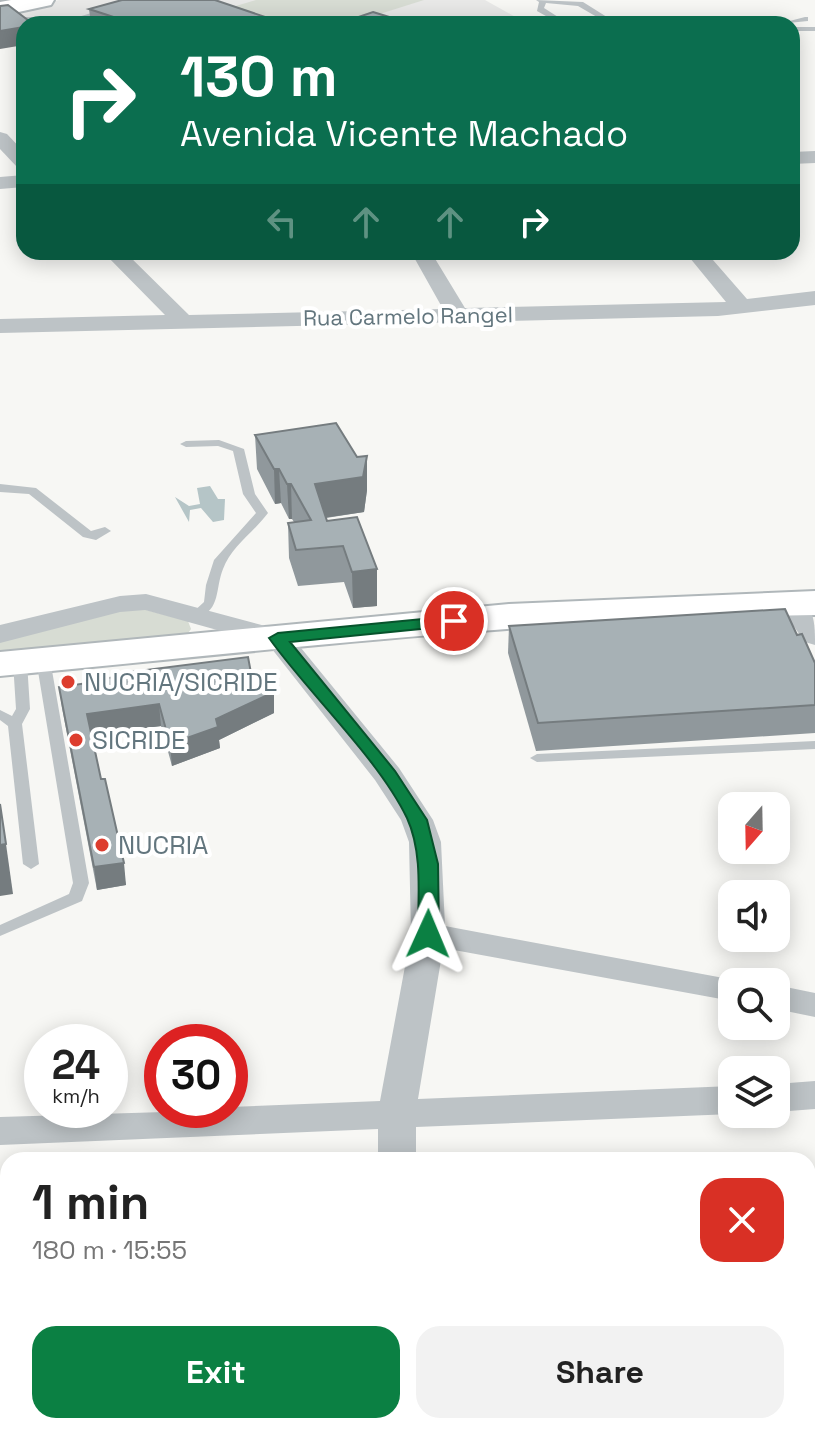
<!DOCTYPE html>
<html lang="en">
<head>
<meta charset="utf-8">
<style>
  :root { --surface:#fff; --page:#f2f2f2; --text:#222; --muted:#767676; --accent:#0b8043 }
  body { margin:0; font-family:"Space Grotesk",sans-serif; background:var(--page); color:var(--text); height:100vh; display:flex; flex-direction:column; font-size:30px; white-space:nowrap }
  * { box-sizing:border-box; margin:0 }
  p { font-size:26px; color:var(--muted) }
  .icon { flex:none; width:44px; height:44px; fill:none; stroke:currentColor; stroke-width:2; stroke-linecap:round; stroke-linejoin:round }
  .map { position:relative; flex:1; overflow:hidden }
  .side { position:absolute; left:0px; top:1152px; width:816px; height:282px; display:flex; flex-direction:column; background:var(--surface); border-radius:24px 24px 0 0; box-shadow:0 4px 20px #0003 }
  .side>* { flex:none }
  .guide { position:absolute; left:16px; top:16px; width:784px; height:244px; border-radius:24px; box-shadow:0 4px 20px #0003; background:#0b6e4f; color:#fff; overflow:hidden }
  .needle { width:52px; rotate:200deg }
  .tools { position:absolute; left:718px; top:792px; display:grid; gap:16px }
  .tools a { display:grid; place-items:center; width:72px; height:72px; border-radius:16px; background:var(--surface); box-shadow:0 4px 20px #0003; font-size:40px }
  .speed { position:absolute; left:24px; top:1024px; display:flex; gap:16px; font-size:40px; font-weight:700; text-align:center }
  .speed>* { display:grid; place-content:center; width:104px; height:104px; border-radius:50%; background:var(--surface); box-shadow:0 4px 20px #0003; line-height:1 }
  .speed small { font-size:20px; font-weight:400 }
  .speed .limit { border:12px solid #d22; background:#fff; color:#111 }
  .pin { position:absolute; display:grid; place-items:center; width:68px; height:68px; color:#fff; margin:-34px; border:4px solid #fff; border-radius:50%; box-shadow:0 2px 8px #0007 }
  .me { position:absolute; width:88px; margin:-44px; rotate:1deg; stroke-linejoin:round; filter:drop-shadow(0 0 6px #0008) }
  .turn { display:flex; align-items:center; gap:28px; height:168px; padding:0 32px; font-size:36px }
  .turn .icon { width:104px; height:104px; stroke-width:2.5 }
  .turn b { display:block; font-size:56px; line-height:68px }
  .lanes { display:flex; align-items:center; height:76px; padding:0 32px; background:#0003; justify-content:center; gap:40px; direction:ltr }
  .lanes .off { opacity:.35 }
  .round { display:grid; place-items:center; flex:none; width:84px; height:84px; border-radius:24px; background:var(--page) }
  .summary { display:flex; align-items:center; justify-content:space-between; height:136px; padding:0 32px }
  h1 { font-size:48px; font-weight:700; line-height:60px }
  .cta { display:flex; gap:16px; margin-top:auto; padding:16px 32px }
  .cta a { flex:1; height:92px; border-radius:24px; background:var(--accent); color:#fff; font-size:32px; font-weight:700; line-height:92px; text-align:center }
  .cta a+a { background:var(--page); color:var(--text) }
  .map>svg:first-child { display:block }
  .built { fill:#e8e8e7 }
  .green { fill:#d7dcd3 }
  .water { fill:#b5c5c7 }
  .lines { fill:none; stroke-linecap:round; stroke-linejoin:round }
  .secondary-casing { stroke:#b0b7ba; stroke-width:4 }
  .lane { fill:#bdc3c6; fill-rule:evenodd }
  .street { fill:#bdc3c6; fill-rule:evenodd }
  .secondary { fill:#fff; fill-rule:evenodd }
  .wall { fill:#90989c }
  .shaded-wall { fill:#757c7f }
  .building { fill:#a7b1b5; stroke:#757c7f; stroke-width:2 }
  .route { fill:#0b8043; stroke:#07532c; stroke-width:2 }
  .poi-dot { fill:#dd3d2e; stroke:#fff; stroke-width:3 }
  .labels { text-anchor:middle; stroke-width:8; stroke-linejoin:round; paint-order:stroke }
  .far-street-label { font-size:22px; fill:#63767e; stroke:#fff }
  .poi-label { font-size:26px; fill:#63767e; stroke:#fff; text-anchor:start }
</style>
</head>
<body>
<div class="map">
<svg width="815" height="1433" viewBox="0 0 815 1433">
  <rect width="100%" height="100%" fill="#f7f7f4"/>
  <path class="built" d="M59 0H485L528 24H25L10 13Z"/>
  <g class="green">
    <path d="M256 0H424L348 24H278L229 8Z"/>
    <path d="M131 606 188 621 191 629 186 636 0 657V639Z"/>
  </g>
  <path class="water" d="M210 486 218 499H225L224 520 213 522 201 508 190 510 189 522 175 497 189 506 200 504 197 488Z"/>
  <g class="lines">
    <g class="secondary-casing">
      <g id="secondary">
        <path d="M11 0H54L51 5 0 16V2Z"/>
        <path d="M815 591V615C542 618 272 650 0 676V652L509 604Z"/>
      </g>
    </g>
    <g class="lane">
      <path d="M135 0H147L78 21H23L19 19 23 17H78Z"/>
      <path d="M536 0 583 2 618 24H609L578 6 546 3 544 8 569 24H560L537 11 539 2Z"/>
      <path d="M805 17H808V21L778 24Z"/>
      <rect x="792" y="27" width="23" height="4"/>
      <path d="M219 440 244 449 255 494 268 513C254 532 231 547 223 569 215 589 221 609 198 618L191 614 204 602 206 585 214 560 256 513 243 494 233 451 218 446 186 447 180 444 186 441Z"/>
      <path d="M0 484 36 488 91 531 105 527 111 531 96 540 83 537 29 494 0 492Z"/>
      <path d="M43 655 50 659 89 883 82 901 0 936V925L69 894 73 883 36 659Z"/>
      <path d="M20 658 27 662 30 709 22 724 39 864 31 869 23 864 8 726 0 720V710L12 716 16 709 13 662Z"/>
      <path d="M815 741V749L537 762 530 758 537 754Z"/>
    </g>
    <g class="street">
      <path d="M0 132 7 134 24 152V169L17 167 0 149Z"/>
      <path d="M815 151V163L792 164V152Z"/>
      <path d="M24 175V187L0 189V177Z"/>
      <path d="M103 252H125L189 315 443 309 411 252H431L465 308 726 302 685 252H706L747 299 815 291V305L718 316 0 333V319L165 315Z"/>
      <path d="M146 594 288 632 399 768 433 820 441 842 445 926 745 982H732V1001L443 948 418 1099 732 1086V1114L416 1127V1160H378V1129L0 1145V1117L230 1110V1107L380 1101 411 934 409 842 401 820 375 780 268 644 145 610 120 612 0 643V625L120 596Z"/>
      <path d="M791 595C815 601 815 624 815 645L805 642 777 603 781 597Z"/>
      <path d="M776 985 815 993V1017L776 1009Z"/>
      <path d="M815 1081V1109L776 1112V1084Z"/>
      <path d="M474 1426H548L551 1433H477Z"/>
    </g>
    <use href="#secondary" class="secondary"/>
  </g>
  <g class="wall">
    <path d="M89 9 286 24H91Z"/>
    <path d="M255 435 357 457 367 456V490L364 512 326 518 327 521 357 517 377 606 353 608 344 582 298 586 289 558 288 523 294 522 292 519H289L281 503 275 504 257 469Z"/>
    <path d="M509 626 797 635 815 663V733L536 751 508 653Z"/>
    <path d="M251 673 274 713 219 740 220 748 172 766 161 726 92 735 101 779 126 885 97 890 62 708 59 687 95 682Z"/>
  </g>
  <g class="shaded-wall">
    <path d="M24 27V45L0 49V31Z"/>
    <path d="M367 456V490L364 512 316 519 315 484Z"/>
    <path d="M274 469H279L281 503 275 504Z"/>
    <path d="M287 484H291L292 519H289Z"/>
    <path d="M377 569V606L353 608 352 572Z"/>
    <path d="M274 692V713L219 740 220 748 172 766 170 744 216 719Z"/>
    <path d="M159 704 161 726 90 735 87 714Z"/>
    <path d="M6 844 13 894 0 896V845Z"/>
    <path d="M124 863 126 885 97 890 94 867Z"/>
  </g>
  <g class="building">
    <path d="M122 0H215L286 24H135L89 9Z"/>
    <path d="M8 5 33 24H24V27L0 31V6Z"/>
    <path d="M373 12 412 24H338Z"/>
    <path d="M336 423 357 457 367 456 363 477 315 484 327 521 357 517 377 569 352 572 343 546 296 550 288 523 311 520 291 484H287L279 469H274L255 435Z"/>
    <path d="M785 609 797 635 802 634 815 663V705L538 723 509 626Z"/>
    <path d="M248 657 251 673 259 672 274 692 216 719 218 727 170 744 159 704 87 714 101 779H105L124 863 94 867 59 687 95 682 94 680 123 676 122 673Z"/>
    <path d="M0 804 6 844 0 845Z"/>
  </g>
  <path class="route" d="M454 616 460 617V625L290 642 395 771 427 820 438 864 439 934 428 941 418 934C418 896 423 853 407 818 378 758 309 694 269 638L278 633Z"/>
  <g class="poi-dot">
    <circle cx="68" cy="682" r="8"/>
    <circle cx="76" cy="740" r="8"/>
    <circle cx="102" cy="845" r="8"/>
  </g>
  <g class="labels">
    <g class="far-street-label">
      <text transform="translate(408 316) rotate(-1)" y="8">Rua Carmelo Rangel</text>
    </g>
    <g class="poi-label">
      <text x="84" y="691">NUCRIA/SICRIDE</text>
      <text x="92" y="749">SICRIDE</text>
      <text x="118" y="854">NUCRIA</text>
    </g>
  </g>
</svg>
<div class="tools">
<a><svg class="needle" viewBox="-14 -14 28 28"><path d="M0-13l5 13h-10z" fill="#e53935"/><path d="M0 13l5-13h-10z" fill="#767676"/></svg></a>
<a><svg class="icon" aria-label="sound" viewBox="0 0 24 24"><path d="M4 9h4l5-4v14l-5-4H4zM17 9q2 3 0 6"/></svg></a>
<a><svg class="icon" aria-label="search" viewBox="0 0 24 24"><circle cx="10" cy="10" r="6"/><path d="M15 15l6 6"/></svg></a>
<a><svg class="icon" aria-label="layers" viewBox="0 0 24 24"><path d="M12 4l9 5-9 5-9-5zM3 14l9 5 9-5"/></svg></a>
</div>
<div class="speed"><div>24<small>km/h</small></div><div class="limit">30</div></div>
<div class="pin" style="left:454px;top:621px;background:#d93025"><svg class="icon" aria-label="arrive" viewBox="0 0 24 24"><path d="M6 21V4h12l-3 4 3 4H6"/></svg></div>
<svg class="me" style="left:428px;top:934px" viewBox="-20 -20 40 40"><path d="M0-17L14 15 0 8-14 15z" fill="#0b8043" stroke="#fff" stroke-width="4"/></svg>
<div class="guide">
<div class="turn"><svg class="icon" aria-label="right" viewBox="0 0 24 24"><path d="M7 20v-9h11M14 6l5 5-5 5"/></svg><div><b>130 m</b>Avenida Vicente Machado</div></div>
<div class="lanes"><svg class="icon off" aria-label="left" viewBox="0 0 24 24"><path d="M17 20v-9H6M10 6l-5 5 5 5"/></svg><svg class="icon off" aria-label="ahead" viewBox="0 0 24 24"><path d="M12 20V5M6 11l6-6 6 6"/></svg><svg class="icon off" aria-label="ahead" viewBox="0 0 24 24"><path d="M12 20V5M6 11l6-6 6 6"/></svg><svg class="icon" aria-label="right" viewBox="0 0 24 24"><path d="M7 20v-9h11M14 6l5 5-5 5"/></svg></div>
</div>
<section class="side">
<div class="summary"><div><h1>1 min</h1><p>180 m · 15:55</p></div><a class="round" style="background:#d93025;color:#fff"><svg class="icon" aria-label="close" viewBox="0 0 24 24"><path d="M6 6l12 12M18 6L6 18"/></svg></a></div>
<div class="cta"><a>Exit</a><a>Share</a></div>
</section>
</div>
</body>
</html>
